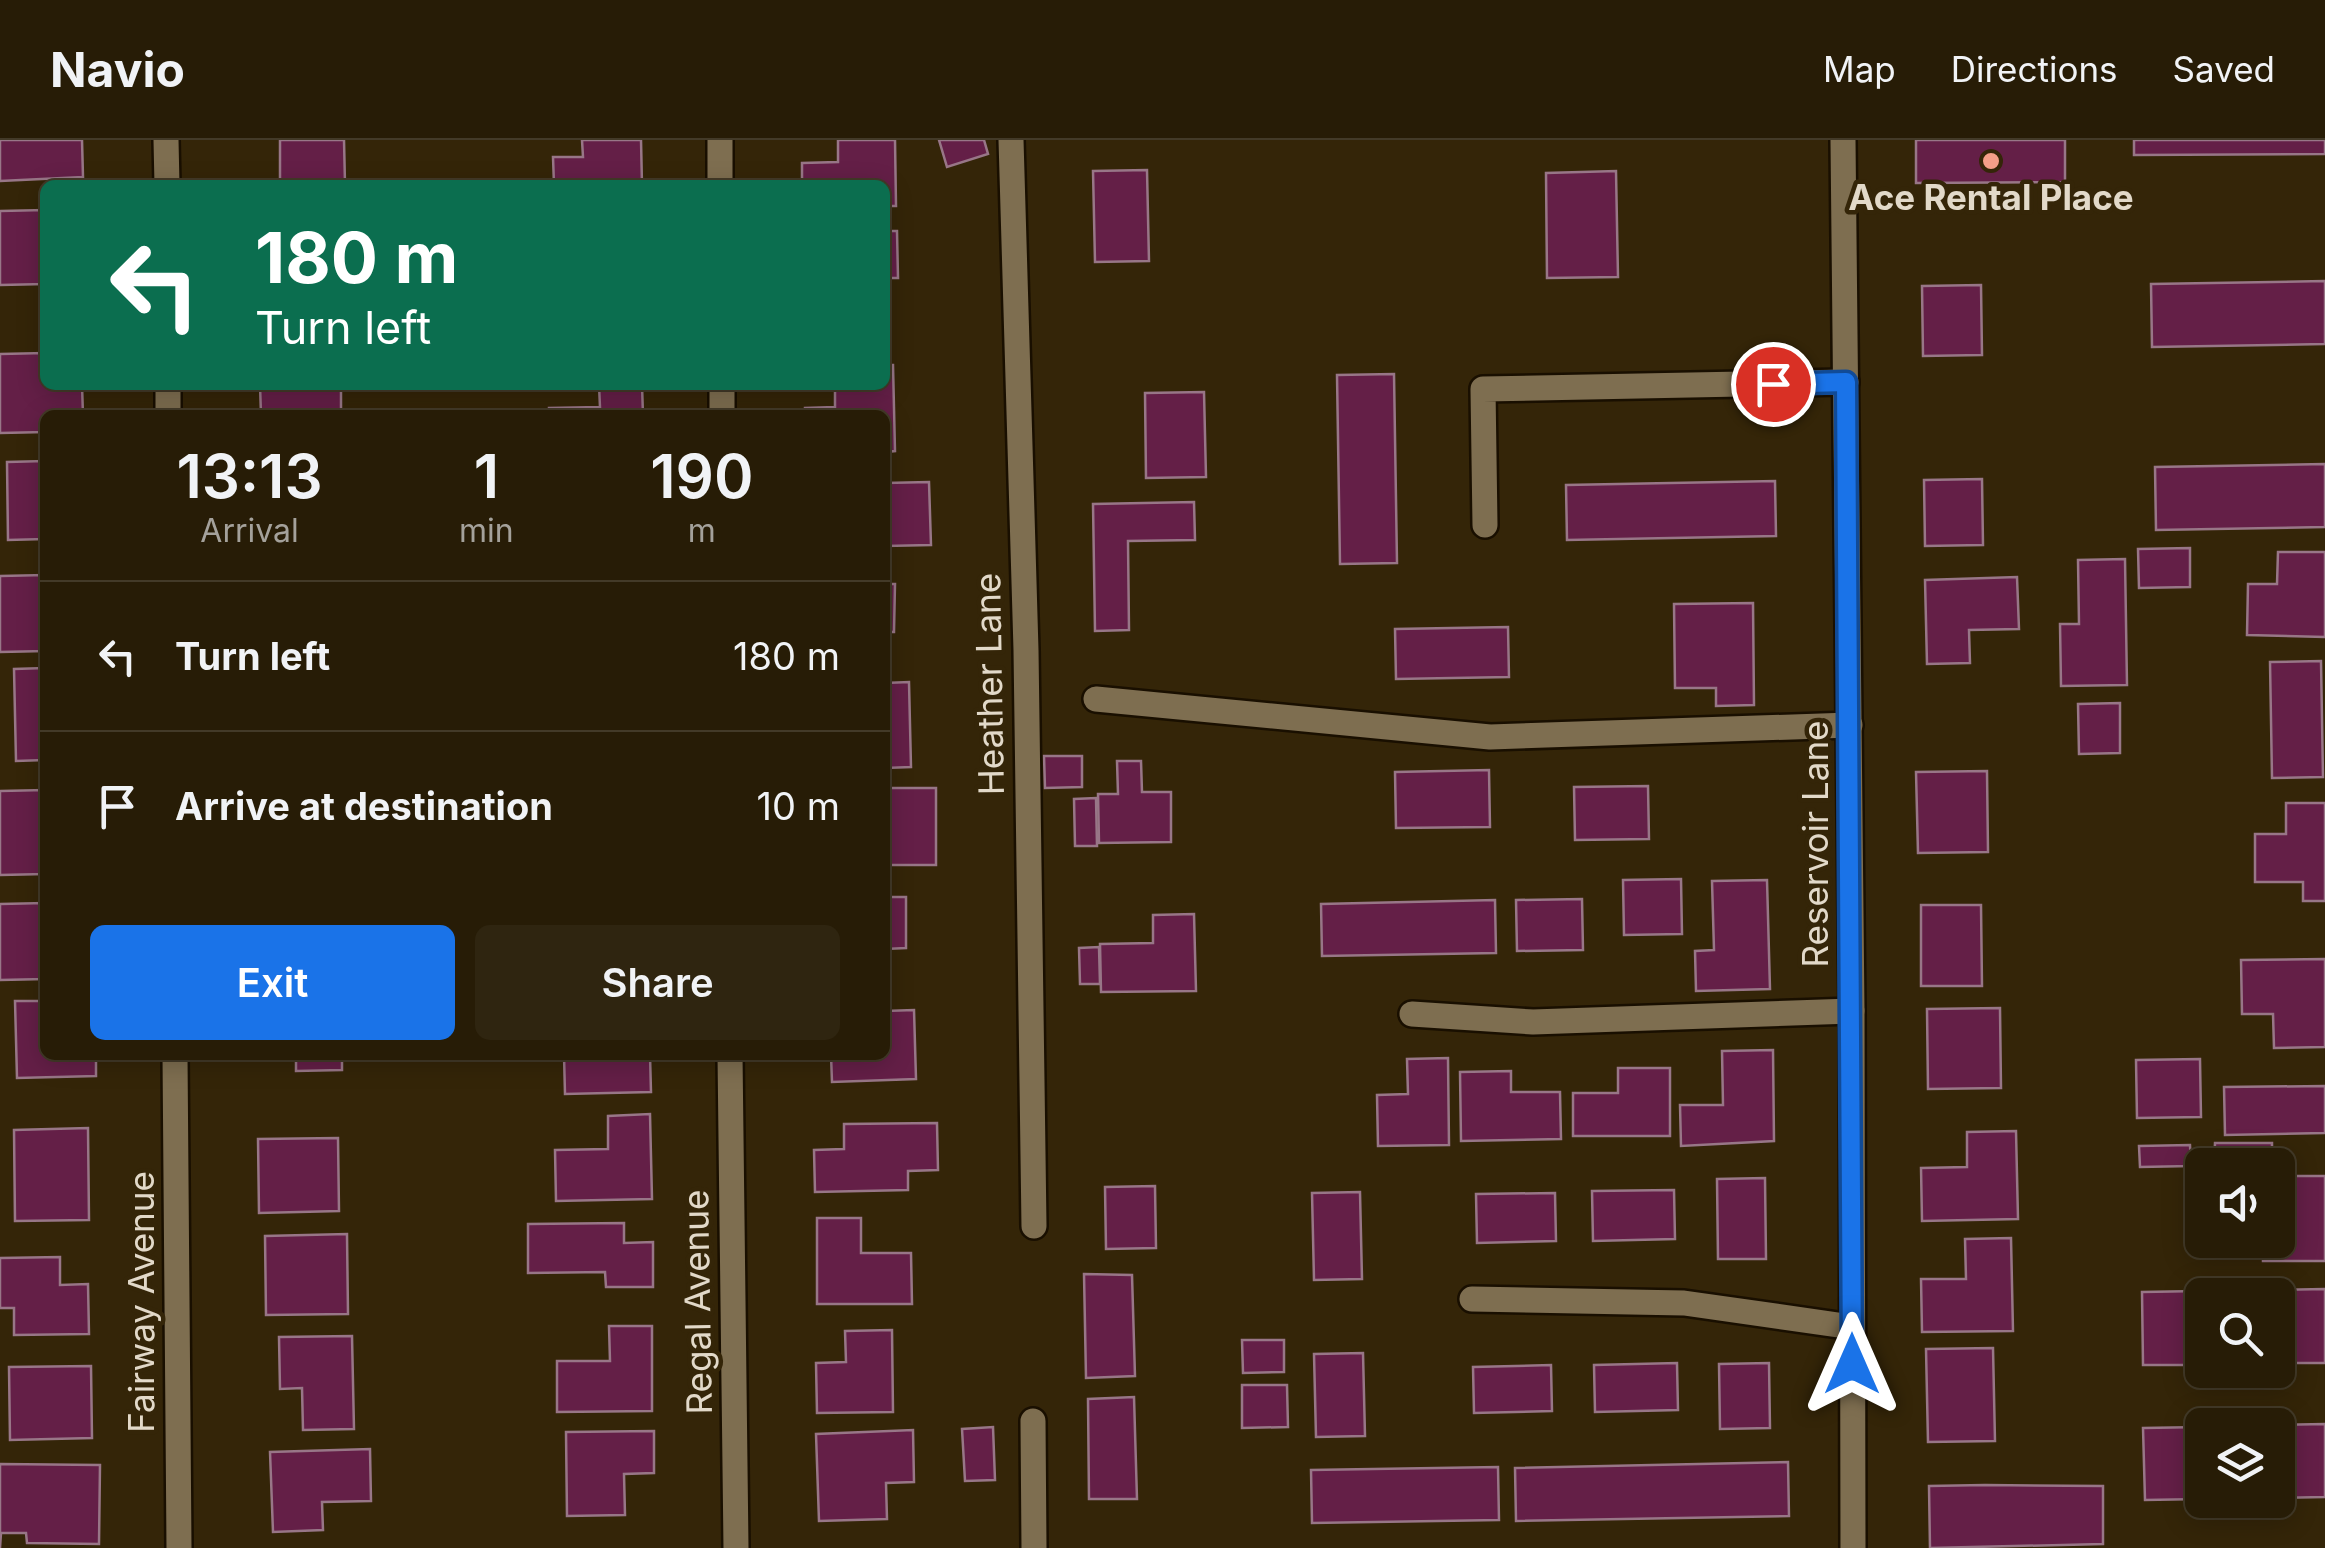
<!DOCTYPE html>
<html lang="en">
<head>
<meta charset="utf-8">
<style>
  :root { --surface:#271c06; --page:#2f2510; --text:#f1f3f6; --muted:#a4a19b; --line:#433a28; --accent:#1a73e8 }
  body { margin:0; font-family:Inter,sans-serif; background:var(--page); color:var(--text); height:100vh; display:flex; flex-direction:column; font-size:38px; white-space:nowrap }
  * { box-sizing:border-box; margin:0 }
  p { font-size:32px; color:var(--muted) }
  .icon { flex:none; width:55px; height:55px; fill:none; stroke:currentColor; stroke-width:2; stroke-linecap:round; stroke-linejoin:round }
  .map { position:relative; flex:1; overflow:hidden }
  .details { position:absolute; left:40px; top:270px; width:850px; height:650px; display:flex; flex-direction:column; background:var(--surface); border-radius:15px; box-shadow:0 5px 25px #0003,0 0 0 2px var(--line) }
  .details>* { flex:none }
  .top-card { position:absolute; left:40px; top:40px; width:850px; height:210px; border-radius:15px; box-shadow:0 5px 25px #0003,0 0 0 2px var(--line); background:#0b6e4f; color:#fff; overflow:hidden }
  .buttons { position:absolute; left:2185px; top:1008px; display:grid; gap:20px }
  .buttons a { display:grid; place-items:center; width:110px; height:110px; border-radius:15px; background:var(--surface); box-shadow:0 5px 25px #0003,0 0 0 2px var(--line); font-size:50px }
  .pin { position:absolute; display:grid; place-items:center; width:85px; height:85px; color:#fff; margin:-42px; border:5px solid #fff; border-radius:50%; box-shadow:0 2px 10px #0007 }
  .me { position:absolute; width:110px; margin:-55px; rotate:0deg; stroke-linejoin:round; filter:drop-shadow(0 0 8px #0008) }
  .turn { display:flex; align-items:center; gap:35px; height:210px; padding:0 50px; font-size:45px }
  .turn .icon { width:130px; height:130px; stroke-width:2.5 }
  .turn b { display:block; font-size:70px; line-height:85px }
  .eta { display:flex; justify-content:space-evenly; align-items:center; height:170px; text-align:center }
  .eta b { font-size:60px; font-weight:600; line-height:70px }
  .action { display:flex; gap:20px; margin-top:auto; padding:20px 50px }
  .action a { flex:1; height:115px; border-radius:15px; background:var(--accent); color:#fff; font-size:40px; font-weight:600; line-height:115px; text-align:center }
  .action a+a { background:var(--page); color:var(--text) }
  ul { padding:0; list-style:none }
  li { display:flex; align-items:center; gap:30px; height:150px; padding:0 50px; border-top:2px solid var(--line) }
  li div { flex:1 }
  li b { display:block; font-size:38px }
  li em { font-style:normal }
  header { display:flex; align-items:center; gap:60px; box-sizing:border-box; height:140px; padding:0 50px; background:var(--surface); border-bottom:2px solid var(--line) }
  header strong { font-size:48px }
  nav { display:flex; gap:55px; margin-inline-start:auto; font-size:35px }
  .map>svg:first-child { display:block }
  .building { fill:#641f47; stroke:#987687; stroke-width:2.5 }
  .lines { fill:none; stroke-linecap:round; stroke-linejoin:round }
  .minor-casing { stroke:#190f00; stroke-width:30 }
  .minor { stroke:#7e6e50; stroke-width:25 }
  .route-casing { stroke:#114b97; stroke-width:25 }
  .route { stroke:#1a73e8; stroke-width:18 }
  .poi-dot { fill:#f49e88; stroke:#342508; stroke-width:4 }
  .labels { text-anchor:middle; stroke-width:9; stroke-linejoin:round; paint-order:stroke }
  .poi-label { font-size:35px; font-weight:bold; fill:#e2d9c9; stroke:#342508 }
  .street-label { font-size:35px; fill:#e2d9c9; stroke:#342508 }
</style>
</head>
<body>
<header>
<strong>Navio</strong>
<nav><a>Map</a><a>Directions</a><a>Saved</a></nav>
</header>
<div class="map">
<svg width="2325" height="1408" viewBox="0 0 2325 1408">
  <rect width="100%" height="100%" fill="#342508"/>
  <g class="building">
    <path d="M0 0H82L83 37 0 41Z"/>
    <path d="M280 0H344L345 44 280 45Z"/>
    <path d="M582 0H641L642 45H554L553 17H583Z"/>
    <path d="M838 0H895L896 66H885V45H802V23L838 22Z"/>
    <path d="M939 0H984L988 14 947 27Z"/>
    <path d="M1916 0H2065V42L1916 43Z"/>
    <path d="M2134 0H2325V14L2134 15Z"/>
    <path d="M1147 30 1149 121 1095 122 1093 31Z"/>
    <path d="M1616 31 1618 137 1547 138 1546 33Z"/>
    <path d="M45 70V144L0 145V71Z"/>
    <path d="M885 91H897L898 138H885Z"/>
    <path d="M2325 141V204L2152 207 2151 144Z"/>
    <path d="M1981 145 1982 215 1923 216 1922 146Z"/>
    <path d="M45 213V245H82L83 275H45V292L0 293V214Z"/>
    <path d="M885 225H893L895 311 885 312V275H805V268L835 267V245H885Z"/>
    <path d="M1394 234 1397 423 1340 424 1337 235Z"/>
    <path d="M260 245H341V275H261Z"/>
    <path d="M599 245H642L643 275H549V268L600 267Z"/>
    <path d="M1204 252 1206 337 1146 338 1145 253Z"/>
    <path d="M45 321V399L8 400 7 322Z"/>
    <path d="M2325 324V387L2156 390 2155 327Z"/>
    <path d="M1982 339 1983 405 1925 406 1924 340Z"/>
    <path d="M1775 341 1776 396 1567 400 1566 345Z"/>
    <path d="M929 342 931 405 885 406V343Z"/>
    <path d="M1194 362 1195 400 1128 401 1129 490 1095 491 1093 364Z"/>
    <path d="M2190 408V447L2139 448 2138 409Z"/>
    <path d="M2278 412H2325V497L2247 495 2248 444H2277Z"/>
    <path d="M2125 419 2127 545 2061 546 2060 484H2079L2078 420Z"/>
    <path d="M45 435V511L0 512V436Z"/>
    <path d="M2017 437 2019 489 1969 490 1970 523 1927 524 1925 440Z"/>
    <path d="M885 444H895L894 492H885Z"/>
    <path d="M1753 463 1754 565 1716 566V548H1675L1674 464Z"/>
    <path d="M1508 487 1509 537 1396 539 1395 489Z"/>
    <path d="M2321 521 2323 637 2272 638 2270 522Z"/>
    <path d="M45 528V620L16 621 14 529Z"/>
    <path d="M909 542 911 627 885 628V543Z"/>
    <path d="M2120 563V613L2079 614 2078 564Z"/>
    <path d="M1044 616H1082V647L1045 648Z"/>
    <path d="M1117 621H1141L1142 652H1171V702L1099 703 1098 654H1118Z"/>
    <path d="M1489 630 1490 687 1396 688 1395 632Z"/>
    <path d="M1987 631 1988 712 1918 713 1916 632Z"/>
    <path d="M1648 646 1649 699 1575 700 1574 647Z"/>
    <rect x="885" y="648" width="51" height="77"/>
    <path d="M45 650V734L0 735V651Z"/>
    <path d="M1096 658 1097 706H1075L1074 659Z"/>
    <path d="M2286 663H2325V761H2303V742H2255V694H2286Z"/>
    <path d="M1681 739 1682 794 1624 795 1623 740Z"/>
    <path d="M1767 740 1770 849 1696 851 1695 811 1714 810 1712 741Z"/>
    <path d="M885 757H906V808L885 809Z"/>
    <path d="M1582 759 1583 810 1517 811 1516 760Z"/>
    <path d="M1495 760 1496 813 1322 816 1321 764Z"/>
    <path d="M45 763V839L0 840V764Z"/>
    <path d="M1921 765H1981L1982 846H1921Z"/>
    <path d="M1194 774 1196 851 1101 852 1100 804 1153 803V775Z"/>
    <path d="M1099 807 1100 844H1080L1079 808Z"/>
    <path d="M2325 819V907L2274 908 2273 874H2242L2241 820Z"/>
    <path d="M15 861H45V915H96V936L17 938Z"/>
    <path d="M2000 868 2001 948 1928 949 1927 869Z"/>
    <path d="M914 870 916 939 832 942 831 915H885V871Z"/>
    <path d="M1773 910 1774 1001 1681 1006 1680 965H1723L1722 911Z"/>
    <path d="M296 915H342V930L296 931Z"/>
    <path d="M564 915H650L651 952 565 954Z"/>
    <path d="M1448 918 1449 1005 1378 1006 1377 955 1408 954 1407 919Z"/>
    <path d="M2200 919 2201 977 2137 978 2136 920Z"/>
    <path d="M1618 928H1670V996H1573V953H1618Z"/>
    <path d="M1511 931V952H1560L1561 999 1461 1001 1460 932Z"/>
    <path d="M2325 946V993L2225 995 2224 947Z"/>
    <path d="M650 974 652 1059 556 1061 555 1010 608 1009V976Z"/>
    <path d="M937 983 938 1030 908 1031V1050L815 1052 814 1010 844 1009V984Z"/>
    <path d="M88 988 89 1080 15 1081 14 990Z"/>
    <path d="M2016 991 2018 1079 1922 1081 1921 1028 1967 1027V992Z"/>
    <path d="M338 998 339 1071 259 1073 258 999Z"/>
    <path d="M2215 1003H2272V1025H2214Z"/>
    <path d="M2190 1005 2191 1026 2140 1027 2139 1006Z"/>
    <path d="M2278 1036H2325V1121H2263V1100H2278Z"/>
    <path d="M1765 1038 1766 1119H1718L1717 1039Z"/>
    <path d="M1155 1046 1156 1108 1106 1109 1105 1047Z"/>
    <path d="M1674 1050 1675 1099 1593 1101 1592 1051Z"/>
    <path d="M1360 1052 1362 1139 1314 1140 1312 1053Z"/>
    <path d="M1555 1053 1556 1101 1477 1103 1476 1054Z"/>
    <path d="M817 1078H861V1113H911L912 1164H817Z"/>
    <path d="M624 1083V1103L653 1102V1147H606L605 1132 528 1133V1084Z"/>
    <path d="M347 1094 348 1174 266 1175 265 1096Z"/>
    <path d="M2011 1098 2013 1191 1922 1192 1921 1139H1966L1965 1099Z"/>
    <path d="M60 1117V1145L88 1144 89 1194 14 1195V1168H0V1118Z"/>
    <path d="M1084 1134 1132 1135 1135 1236 1086 1238Z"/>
    <path d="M2325 1149V1223H2278V1155H2202V1225H2143L2142 1152Z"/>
    <path d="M609 1186H652V1271L557 1272V1221H610Z"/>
    <path d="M892 1190 893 1272 817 1273 816 1223 846 1222 845 1191Z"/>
    <path d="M352 1196 354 1289 303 1290 302 1248 280 1249 279 1197Z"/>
    <path d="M1242 1200H1284V1232L1243 1233Z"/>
    <path d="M1993 1208 1995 1301 1928 1302 1926 1209Z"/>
    <path d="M1363 1213 1365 1296 1316 1297 1314 1214Z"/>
    <path d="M1677 1223 1678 1270 1595 1272 1594 1225Z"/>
    <path d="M1769 1223 1770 1288 1720 1289 1719 1224Z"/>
    <path d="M1551 1225 1552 1271 1474 1273 1473 1227Z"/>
    <path d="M91 1226 92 1298 10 1300 9 1227Z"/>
    <path d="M1242 1245H1287L1288 1287 1242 1288Z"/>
    <path d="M1134 1257 1137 1359H1089L1088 1259Z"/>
    <path d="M2325 1284V1357L2278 1358V1285Z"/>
    <path d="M993 1287 995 1340 965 1341 962 1289Z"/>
    <path d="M2202 1287V1359L2145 1360 2143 1288Z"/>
    <path d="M913 1290 914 1342 886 1343 887 1379 819 1381 816 1294Z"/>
    <path d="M654 1291V1333L624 1334 625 1375 567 1376 566 1292Z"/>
    <path d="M370 1309 371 1361 322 1362 323 1390 273 1392 270 1312Z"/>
    <path d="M1788 1322 1789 1376 1516 1381 1515 1328Z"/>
    <path d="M0 1324 100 1325 99 1404 27 1403 26 1393H1L0 1408Z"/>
    <path d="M1498 1327 1499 1380 1312 1383 1311 1330Z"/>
    <path d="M1985 1345 2103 1346V1404L1930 1408 1929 1346Z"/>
  </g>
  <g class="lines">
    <g class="minor-casing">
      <g id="minor">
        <path d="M166 0 167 45"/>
        <path d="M720 0V45"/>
        <path d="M1011 0 1026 510 1034 1086"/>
        <path d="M1843 0 1852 871 1853 1408"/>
        <path d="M168 245V275"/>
        <path d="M722 245V275"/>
        <path d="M1485 385 1483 249 1846 242"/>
        <path d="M1096 559 1490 597 1850 585"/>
        <path d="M1412 874 1533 882 1852 871"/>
        <path d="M175 915 179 1408"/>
        <path d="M730 915 736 1408"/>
        <path d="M1472 1159 1684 1163 1852 1187"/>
        <path d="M1033 1281 1034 1408"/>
      </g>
    </g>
    <use href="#minor" class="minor"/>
  </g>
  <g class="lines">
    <g class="route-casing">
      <path id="route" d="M1773 244 1846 242 1852 1224"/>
    </g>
    <use href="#route" class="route"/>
  </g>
  <circle class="poi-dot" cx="1991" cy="21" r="10"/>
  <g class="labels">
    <g class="poi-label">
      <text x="1991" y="70">Ace Rental Place</text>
    </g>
    <g class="street-label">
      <text transform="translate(990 544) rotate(-91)" y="12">Heather Lane</text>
      <text transform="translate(1816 704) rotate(-90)" y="12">Reservoir Lane</text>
      <text transform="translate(142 1162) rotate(-90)" y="12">Fairway Avenue</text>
      <text transform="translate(698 1162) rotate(-91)" y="12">Regal Avenue</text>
    </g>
  </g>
</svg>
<div class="buttons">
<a><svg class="icon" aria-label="sound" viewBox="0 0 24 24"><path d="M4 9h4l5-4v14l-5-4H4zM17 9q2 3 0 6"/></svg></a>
<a><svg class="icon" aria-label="search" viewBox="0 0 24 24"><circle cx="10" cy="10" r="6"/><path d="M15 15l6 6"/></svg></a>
<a><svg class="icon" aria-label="layers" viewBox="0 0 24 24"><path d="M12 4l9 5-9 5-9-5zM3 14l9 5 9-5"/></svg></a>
</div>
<div class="pin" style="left:1773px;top:244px;background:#d93025"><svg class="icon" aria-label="arrive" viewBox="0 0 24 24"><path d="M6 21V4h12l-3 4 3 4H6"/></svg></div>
<svg class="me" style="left:1852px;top:1224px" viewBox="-20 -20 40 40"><path d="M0-17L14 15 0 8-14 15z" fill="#1a73e8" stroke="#fff" stroke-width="4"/></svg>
<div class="top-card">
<div class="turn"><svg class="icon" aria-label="left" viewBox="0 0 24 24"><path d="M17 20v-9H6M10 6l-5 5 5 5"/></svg><div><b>180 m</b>Turn left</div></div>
</div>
<section class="details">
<div class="eta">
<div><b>13:13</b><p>Arrival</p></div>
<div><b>1</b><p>min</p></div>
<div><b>190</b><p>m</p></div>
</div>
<ul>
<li><svg class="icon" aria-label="left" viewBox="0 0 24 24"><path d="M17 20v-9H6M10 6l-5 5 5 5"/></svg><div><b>Turn left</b></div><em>180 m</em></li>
<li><svg class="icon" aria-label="arrive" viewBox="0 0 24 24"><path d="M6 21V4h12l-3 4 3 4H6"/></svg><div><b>Arrive at destination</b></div><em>10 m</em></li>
</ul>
<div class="action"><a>Exit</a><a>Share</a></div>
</section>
</div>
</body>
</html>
